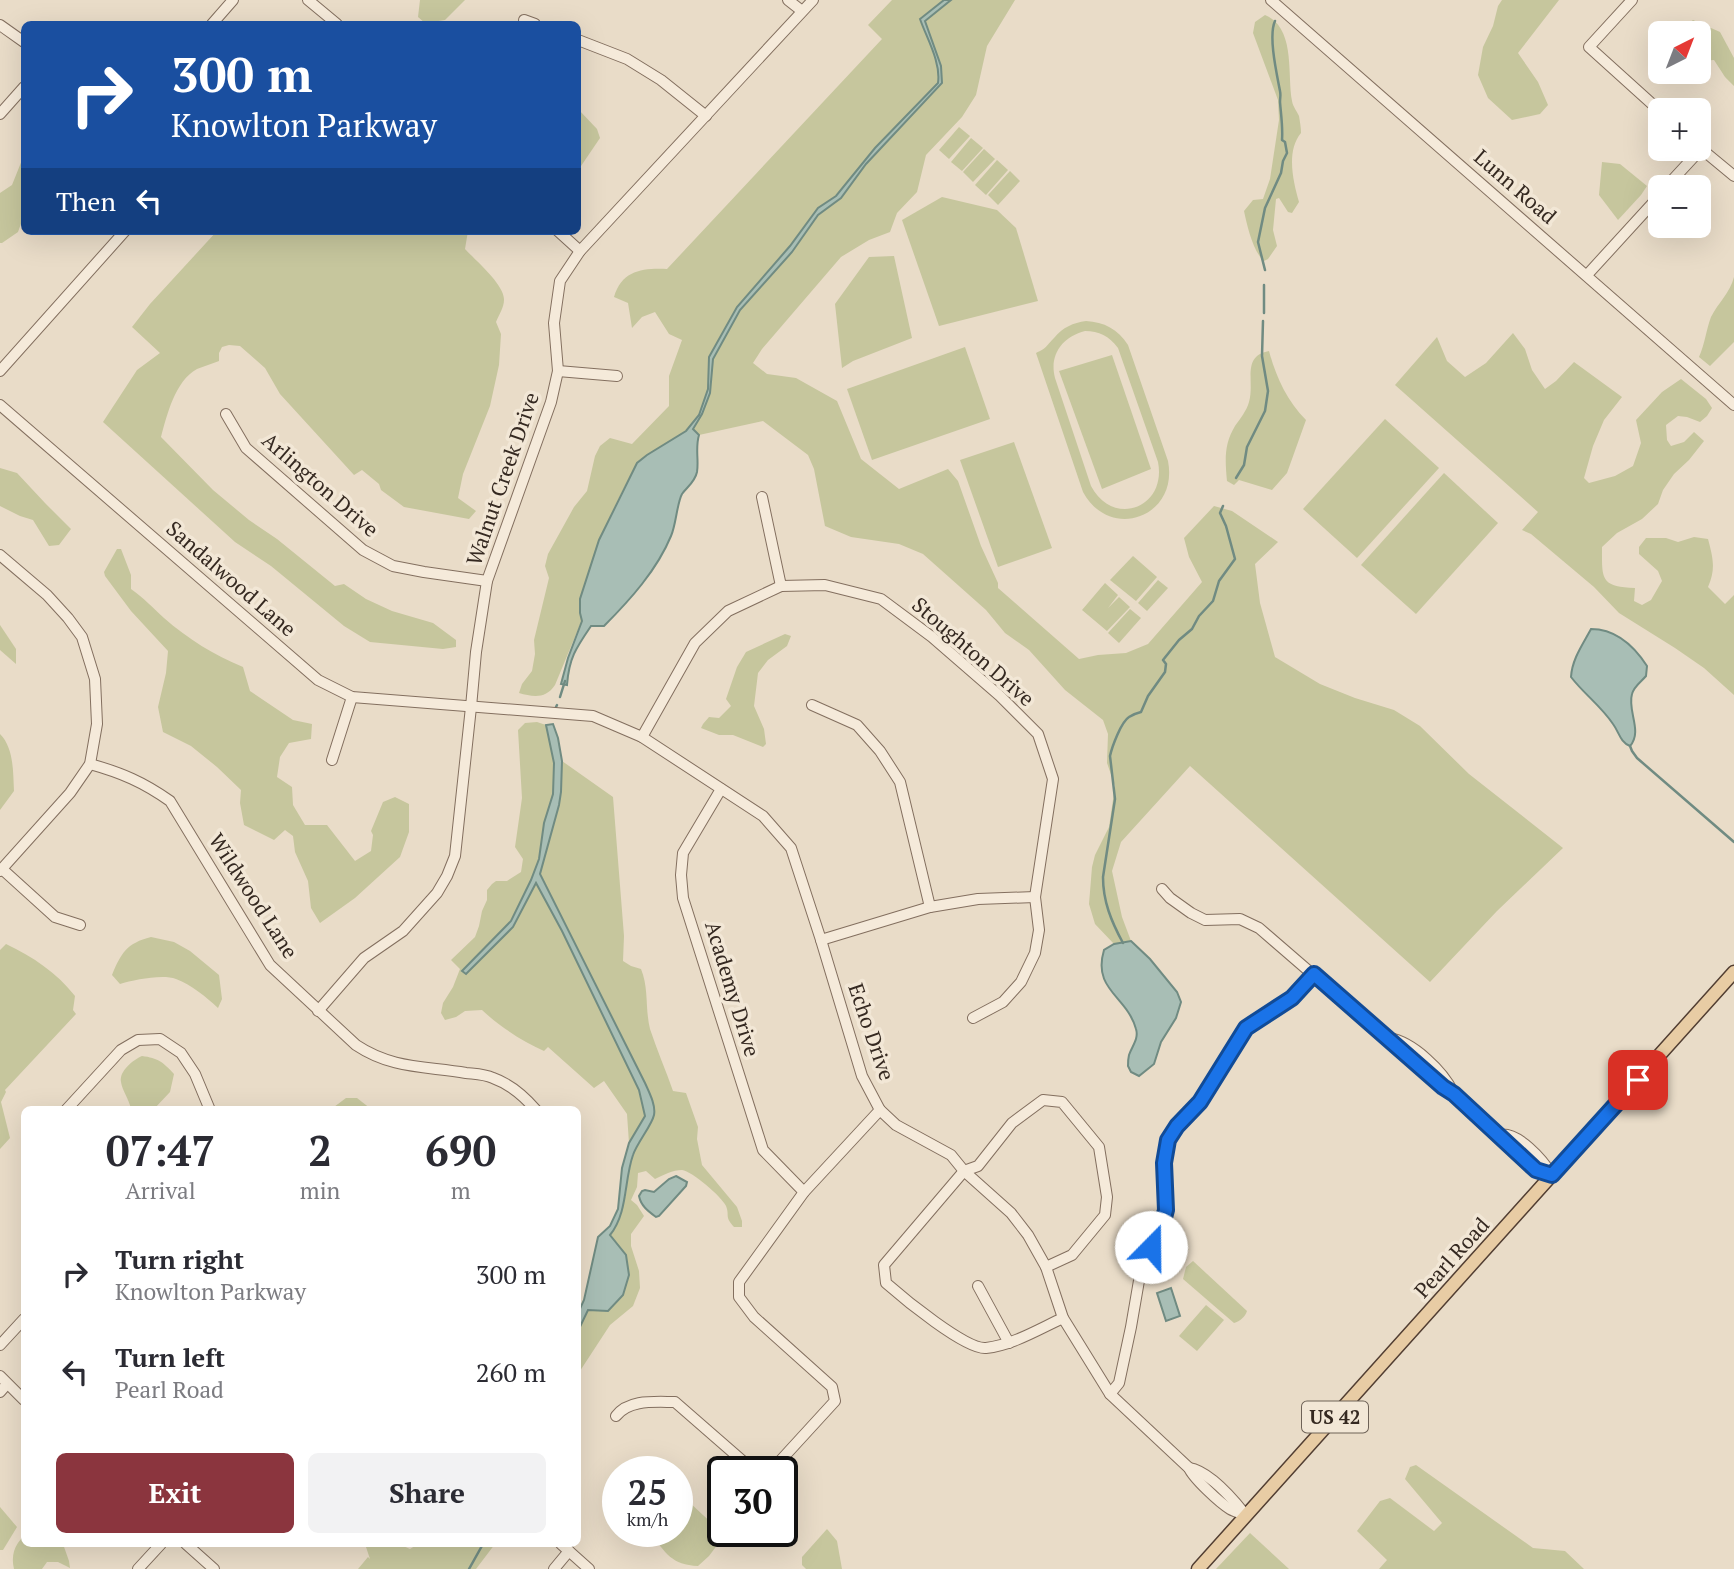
<!DOCTYPE html>
<html lang="en">
<head>
<meta charset="utf-8">
<style>
  :root { --surface:#fff; --page:#f2f2f3; --text:#2b2b33; --muted:#7c7c81; --accent:#8b353e }
  body { margin:0; font-family:"PT Serif",serif; background:var(--page); color:var(--text); height:100vh; display:flex; flex-direction:column; font-size:26px; white-space:nowrap }
  * { box-sizing:border-box; margin:0 }
  p { font-size:23px; color:var(--muted) }
  .icon { flex:none; width:38px; height:38px; fill:none; stroke:currentColor; stroke-width:2; stroke-linecap:round; stroke-linejoin:round }
  .map { position:relative; flex:1; overflow:hidden }
  .sheet { position:absolute; left:21px; top:1106px; width:560px; height:441px; display:flex; flex-direction:column; background:var(--surface); border-radius:10px; box-shadow:0 7px 28px #0002 }
  .sheet>* { flex:none }
  .top-card { position:absolute; left:21px; top:21px; width:560px; height:214px; border-radius:10px; box-shadow:0 7px 28px #0002; background:#1a4fa0; color:#fff; overflow:hidden }
  .needle { width:46px; rotate:42deg }
  .buttons { position:absolute; left:1648px; top:21px; display:grid; gap:14px }
  .buttons a { display:grid; place-items:center; width:63px; height:63px; border-radius:10px; background:var(--surface); box-shadow:0 7px 28px #0002; font-size:35px }
  .speed { position:absolute; left:602px; top:1456px; display:flex; gap:14px; font-size:35px; font-weight:700; text-align:center }
  .speed>* { display:grid; place-content:center; width:91px; height:91px; border-radius:50%; background:var(--surface); box-shadow:0 7px 28px #0002; line-height:1 }
  .speed small { font-size:18px; font-weight:400 }
  .speed .limit { border:4px solid #111; border-radius:10px; background:#fff; color:#111 }
  .pin { position:absolute; display:grid; place-items:center; width:60px; height:60px; color:#fff; margin:-30px; border-radius:14px; box-shadow:0 4px 10px #0006 }
  .me { position:absolute; width:77px; margin:-38px; rotate:22deg; stroke-linejoin:round; filter:drop-shadow(0 0 5px #0008) }
  .turn { display:flex; align-items:center; gap:24px; height:147px; padding:0 35px; font-size:32px }
  .turn .icon { width:91px; height:91px; stroke-width:2.5 }
  .turn b { display:block; font-size:49px; line-height:60px }
  .then { display:flex; align-items:center; height:66px; padding:0 35px; background:#0003; gap:14px; font-size:26px }
  .eta { display:flex; justify-content:space-evenly; align-items:center; height:119px; text-align:center }
  .eta b { font-size:42px; font-weight:700; line-height:49px }
  .cta { display:flex; gap:14px; margin-top:auto; padding:14px 35px }
  .cta a { flex:1; height:80px; border-radius:10px; background:var(--accent); color:#fff; font-size:28px; font-weight:700; line-height:80px; text-align:center }
  .cta a+a { background:var(--page); color:var(--text) }
  ul { padding:0; list-style:none }
  li { display:flex; align-items:center; gap:21px; height:98px; padding:0 35px }
  li div { flex:1 }
  li b { display:block; font-size:26px }
  li em { font-style:normal }
  .map>svg:first-child { display:block }
  .green { fill:#c6c69d; fill-rule:evenodd }
  .water { fill:#a8beb5; stroke:#708b82; stroke-width:2 }
  .lines { fill:none; stroke-linecap:round; stroke-linejoin:round }
  .stream { stroke:#708b82; stroke-width:2.5 }
  .minor-casing { stroke:#836f5f; stroke-width:12 }
  .major-casing { stroke:#523e32; stroke-width:15 }
  .minor { stroke:#f5eada; stroke-width:10 }
  .major { stroke:#e8cca4; stroke-width:12 }
  .route-casing { stroke:#114b97; stroke-width:18 }
  .route { stroke:#1a73e8; stroke-width:12 }
  .labels { text-anchor:middle; stroke-width:7; stroke-linejoin:round; paint-order:stroke }
  .shield { fill:#f2e7d6; stroke:#6e6257; stroke-width:2 }
  .shield-label { font-size:19px; font-weight:bold; fill:#352921 }
  .street-label { font-size:21px; fill:#352921; stroke:#f2e7d6 }
</style>
</head>
<body>
<div class="map">
<svg width="1734" height="1569" viewBox="0 0 1734 1569">
  <rect width="100%" height="100%" fill="#e9dcc8"/>
  <g class="green">
    <path d="M420 0H475H465L445 20 425 23 418 17Z"/>
    <path d="M892 0H1015L987 46 976 95 962 117 926 155 917 192 897 213 890 232 869 240 841 257 762 349 753 363 767 374 796 378 837 401 861 459 899 489 948 469 958 481 981 546 998 583V588L1079 659 1098 655 1126 653 1148 644 1202 582 1189 557 1184 538 1214 506 1232 511 1278 542 1255 564 1260 603 1275 657 1320 684 1355 698 1394 710 1420 726 1469 774 1563 848 1497 911 1430 982 1190 766 1121 842 1112 871 1122 917 1131 941 1114 944 1095 924 1089 904 1092 867 1095 855 1109 827 1115 786 1107 763 1108 734 1103 720 1065 690 1029 650 1005 633 986 610 923 554 899 544 851 537 825 526 814 469 808 455 763 421 699 435 690 427C676 442 653 450 637 463 616 503 595 544 585 589 583 600 579 610 582 620L555 685C546 699 533 697 519 693L522 684 532 671 535 654 534 640 549 578 545 566 548 554 574 507 587 491 595 456 600 446 610 438 632 444 669 406V376L682 340 669 334 655 312 642 317 632 328 628 303 614 297C622 270 643 268 667 269L882 39 868 25Z"/>
    <path d="M1502 0H1559L1518 53 1538 82 1548 105 1540 114 1512 120 1488 98 1478 75 1483 47 1493 26 1498 6Z"/>
    <path d="M1265 15C1296 28 1287 75 1292 101 1293 107 1297 111 1299 116 1300 122 1301 128 1301 133 1286 151 1293 181 1299 202L1292 213 1288 212 1279 198 1276 199 1273 230 1277 246 1268 259 1264 261C1253 252 1247 225 1244 211L1253 200 1263 199 1270 179 1279 120 1278 100 1253 33 1255 22Z"/>
    <path d="M1693 20 1720 32 1734 58V86L1725 77 1714 60 1699 61V33H1677Z"/>
    <path d="M578 109 597 129 600 138 579 169H578Z"/>
    <path d="M959 127 970 136 949 159 939 150Z"/>
    <path d="M971 138 983 148 962 171 951 162Z"/>
    <path d="M984 149 995 159 973 182 963 172Z"/>
    <path d="M24 155V215L18 232 2 243H0V193L12 185Z"/>
    <path d="M997 160 1008 170 986 195 975 185Z"/>
    <path d="M1602 162 1620 164 1647 186 1641 195 1618 220 1599 195Z"/>
    <path d="M1010 171 1020 181 998 205 988 195Z"/>
    <path d="M942 197 997 210 1016 228 1038 301 939 326 902 220Z"/>
    <path d="M217 231H468L465 249C475 260 505 285 504 300 504 307 499 315 496 322L501 334 499 365 490 406 463 474 458 498 476 511 469 519 404 507 381 490 379 484 362 470 354 475 280 394 265 368 240 346 229 345 222 347 219 353V361C212 364 204 366 197 369 175 381 167 415 161 437L213 490 249 520 277 539 335 586 344 584 366 599 392 611 433 623 456 640V647L443 649 370 642 344 626 271 566 235 542 103 422 137 370 160 353 132 327 150 304Z"/>
    <path d="M894 256 912 338 853 361 842 368 835 304 869 257Z"/>
    <path d="M1734 277V342L1710 366 1699 357C1705 344 1706 330 1711 317 1718 303 1730 293 1734 277Z"/>
    <path d="M1086 321C1104 322 1118 329 1128 345L1168 461C1179 517 1110 542 1083 492L1036 353C1047 348 1046 346 1054 338 1063 327 1073 323 1086 321ZM1085 331C1099 331 1109 336 1118 348L1158 462C1167 508 1113 528 1091 486L1055 378C1049 355 1062 337 1085 331Z"/>
    <path d="M1513 333 1525 349 1532 370 1545 389 1556 381 1574 362 1622 397 1604 420 1593 446 1584 478 1589 483 1615 476 1633 466 1641 443 1636 420 1662 392 1681 379 1706 399 1712 408 1707 416 1700 422 1687 417 1678 416 1666 425 1667 440 1671 446 1684 442 1694 432 1704 441 1689 460 1674 474 1663 490 1658 504 1642 519 1617 533 1602 547C1602 579 1600 587 1635 588L1634 601 1642 605 1651 600 1662 581 1658 571 1639 554V547L1646 538H1666L1678 542 1694 537 1708 539C1713 558 1716 569 1708 587L1725 604 1734 595V695L1704 668 1675 648 1619 613 1594 587 1531 534 1522 530 1538 512 1395 385 1437 337 1447 361 1465 377 1486 363Z"/>
    <path d="M965 347 990 419 872 460 847 389Z"/>
    <path d="M1269 351C1276 377 1287 401 1306 420L1287 473 1272 490 1239 480 1234 485 1227 481C1225 460 1224 444 1235 426 1240 419 1247 410 1249 402 1255 382 1241 356 1269 351Z"/>
    <path d="M1112 355 1151 469 1102 489 1059 371Z"/>
    <path d="M1385 419 1439 468 1357 558 1303 509Z"/>
    <path d="M1014 442 1052 548 998 567 960 460Z"/>
    <path d="M0 468 17 473 45 503 71 529 59 545 49 546 33 520 20 516 0 506Z"/>
    <path d="M1444 473 1498 523 1416 614 1361 565Z"/>
    <path d="M117 549H121L131 575V589C144 598 153 608 164 618 188 639 214 655 243 667L250 691 293 720 312 724 311 739 289 743 280 757 277 777 292 787 293 805 305 825H327L355 861 371 851 373 835 371 831 383 802 395 797 409 804V832L400 857 355 898 320 923 311 908 308 881 295 852 293 836 285 830 274 840 244 825 240 803 241 790 217 767 191 746 163 732 158 707 166 673 168 651 131 611 105 576 104 572Z"/>
    <path d="M1133 556 1157 577 1136 601 1110 580Z"/>
    <path d="M1158 580 1168 588 1147 611 1138 603Z"/>
    <path d="M1105 583 1118 595 1108 608 1119 597 1130 607 1107 631 1082 610Z"/>
    <path d="M1130 609 1141 618 1119 643 1108 633Z"/>
    <path d="M0 625 16 649V664L0 650Z"/>
    <path d="M785 634 791 636 787 646 768 660 758 673 754 706 764 729 766 744 763 747 733 735H719L701 728 703 724 709 717 719 718 731 706 726 699 737 667 746 652Z"/>
    <path d="M537 722 546 725 554 763 553 794 544 823 539 859 531 880 509 924 513 927 536 882 562 931 639 1090 645 1116 629 1143 627 1114 604 1081 594 1088 548 1047 544 1051C523 1042 499 1026 482 1010L465 1011 456 1017 445 1020 441 1013 443 1003 453 987 460 969 451 960 475 937 479 926 482 911 487 900V890L492 884 496 881H507L521 872 523 859 515 847 522 798 518 730 525 723Z"/>
    <path d="M0 734C14 748 13 772 14 791L0 810Z"/>
    <path d="M562 761 613 797 624 936 623 961 631 966 641 969C649 988 645 1009 650 1029 657 1050 666 1071 673 1091L686 1093 698 1127 697 1139 702 1165 737 1207 742 1221V1227H734C724 1216 730 1216 726 1206 722 1197 692 1171 682 1170 673 1170 663 1175 655 1179L646 1171 638 1173 637 1187 631 1200 637 1205 644 1216 631 1234V1246L639 1271 640 1288 633 1306 610 1325 578 1374V1331L588 1310H608L629 1275 626 1255 610 1235 626 1195 628 1174 633 1153 654 1115 652 1100 645 1083 540 873 559 805Z"/>
    <path d="M151 937 174 942 190 951 219 975 222 999 218 1008C206 997 192 985 176 979 162 974 134 980 120 984L112 975C121 953 127 943 151 937Z"/>
    <path d="M6 944C33 957 56 972 75 996L73 1010 76 1014 5 1090 6 1092 1 1102 10 1138 0 1149V950Z"/>
    <path d="M142 1056C158 1058 163 1062 174 1074L170 1092 154 1109H131C129 1099 122 1090 121 1082 119 1071 133 1060 142 1056Z"/>
    <path d="M346 1098H357L371 1109H335L334 1107Z"/>
    <path d="M1193 1261 1247 1311C1245 1317 1240 1321 1234 1323L1183 1279 1186 1267Z"/>
    <path d="M1206 1305 1224 1320 1197 1351 1179 1336Z"/>
    <path d="M1416 1465 1533 1548 1565 1551 1584 1569H1379L1387 1560 1357 1531 1380 1501 1390 1498 1434 1531 1442 1523 1405 1479 1410 1467Z"/>
    <path d="M677 1495 688 1501 719 1530 721 1540 709 1556 698 1566C672 1565 665 1553 651 1533L652 1531H677Z"/>
    <path d="M0 1507 17 1527 3 1550H0Z"/>
    <path d="M827 1529 837 1541 842 1569H806L802 1565V1557Z"/>
    <path d="M1250 1533 1289 1569H1216Z"/>
    <path d="M24 1536V1544H63L69 1561 70 1568 58 1562H47L42 1569H14C11 1556 14 1545 24 1536Z"/>
    <path d="M365 1544H399L410 1549 418 1544H495L476 1569H358L368 1557 370 1559Z"/>
  </g>
  <g class="water">
    <path d="M944 0H951L925 21 941 66 942 83 866 164 841 198 818 215 792 252 740 310 713 359 710 393 702 414 693 429 699 435C695 448 699 460 697 472 695 482 687 487 682 494 677 503 676 525 671 536 657 570 630 600 604 626H591C576 648 569 658 567 685L561 684 568 658 582 621 580 613V599L599 540 637 463 647 455 686 431 699 415 708 389 709 357 737 307 790 246 818 208 836 196 875 148 938 83C941 62 927 39 920 19Z"/>
    <path d="M1591 629C1616 629 1634 646 1647 666L1646 676C1641 682 1634 686 1632 694 1627 711 1643 731 1630 746 1620 742 1619 732 1613 724 1601 706 1584 694 1571 677 1572 659 1583 644 1591 629Z"/>
    <path d="M553 724 558 738 562 761 561 792 559 805 540 874 645 1083C649 1092 656 1105 654 1115 652 1125 637 1143 633 1155 624 1180 628 1213 610 1235L626 1255 629 1275 623 1295 608 1311 588 1310 578 1331V1313L584 1300 598 1237 610 1226 618 1209 622 1168 629 1143 645 1116 639 1090 562 931 536 883 513 927 466 974 462 971 511 921 531 880 539 859 544 823 553 794 554 763 546 725Z"/>
    <path d="M1131 941 1150 959 1177 992 1181 1002 1176 1018 1161 1042 1154 1064 1139 1076 1131 1072 1128 1066C1128 1063 1128 1059 1129 1055 1132 1046 1139 1039 1136 1029 1127 996 1092 990 1104 950L1114 944Z"/>
    <path d="M676 1176 687 1182 686 1186 659 1216 656 1217C648 1211 641 1206 639 1196L642 1191 645 1190 654 1192 669 1179Z"/>
    <path d="M1171 1288 1180 1316 1166 1321 1157 1293Z"/>
  </g>
  <g class="lines">
    <g class="stream">
      <path d="M1265 270 1258 242 1265 208 1281 173 1283 161 1287 153 1285 142 1282 140C1283 127 1281 115 1280 102 1280 97 1281 96 1280 91 1277 75 1268 36 1275 21"/>
      <path d="M1264 313V285"/>
      <path d="M1236 478 1244 465 1247 447 1265 411 1268 391 1262 356 1263 321"/>
      <path d="M560 697 565 681"/>
      <path d="M556 707 557 705"/>
      <path d="M1630 746 1632 751 1637 758 1734 842"/>
      <path d="M1123 943C1111 921 1103 901 1103 877L1115 799 1110 756C1112 747 1121 722 1129 717 1132 715 1137 713 1141 712L1148 696 1165 672 1166 664 1163 660 1179 640 1192 629 1199 616 1213 601 1219 581 1235 559 1226 526 1220 513 1223 506"/>
      <path d="M469 1569 483 1544"/>
    </g>
    <g class="minor-casing">
      <g id="minor">
        <path d="M308 0 337 24"/>
        <path d="M788 0 802 11"/>
        <path d="M1271 0 1734 405"/>
        <path d="M1632 0 1589 47 1661 112"/>
        <path d="M524 20 535 24"/>
        <path d="M212 24 233 0"/>
        <path d="M0 25 24 42"/>
        <path d="M578 40 627 59 661 80 706 116"/>
        <path d="M0 114 24 87"/>
        <path d="M1699 147 1734 176"/>
        <path d="M1666 187 1701 149"/>
        <path d="M558 231 580 251"/>
        <path d="M1587 275 1661 194"/>
        <path d="M0 371 125 231"/>
        <path d="M558 371 617 376"/>
        <path d="M0 405 318 680 352 697 593 716 642 737 763 816 791 848 821 940 862 1076 880 1110 896 1125 951 1155 964 1171 1011 1213 1028 1235 1046 1267 1063 1318 1110 1394 1189 1468C1193 1478 1220 1503 1230 1509 1235 1512 1241 1513 1246 1515"/>
        <path d="M226 414 246 448 363 550 393 566 424 572 487 581"/>
        <path d="M762 497 781 586"/>
        <path d="M0 555 47 595 68 618 82 637 95 679 97 724 90 764 70 793 0 871"/>
        <path d="M812 705 857 725 880 751 900 782 930 907"/>
        <path d="M642 737 695 643 728 611 781 586 825 585 881 599 932 637 1000 696 1038 734 1053 779 1035 897 1039 930 1035 953 1021 982 1003 1002 973 1018"/>
        <path d="M332 760 352 697"/>
        <path d="M90 764C122 773 143 782 170 801L270 965 356 1045C392 1069 425 1066 466 1073 474 1074 484 1074 493 1078 510 1084 524 1096 536 1110"/>
        <path d="M721 789 683 853 681 875 683 898 763 1150 804 1192"/>
        <path d="M2 869 55 917 80 925"/>
        <path d="M1162 889 1170 898 1191 913 1205 920 1240 919 1259 928 1443 1087 1454 1094 1536 1170 1552 1175"/>
        <path d="M821 940 930 907 978 899 1035 897"/>
        <path d="M318 1011 364 958 403 931 437 893 447 876 455 856 471 707 476 652 487 581 551 402 558 371 554 323 560 281 580 251 813 0"/>
        <path d="M1389 1038C1413 1042 1443 1071 1453 1092"/>
        <path d="M66 1110 121 1050 138 1040 160 1039 181 1053 195 1074 210 1110"/>
        <path d="M1499 1135C1518 1131 1543 1160 1552 1175"/>
        <path d="M1046 1267 1072 1255 1105 1215 1107 1197 1099 1147 1062 1102 1043 1100 1012 1123 978 1166 964 1171 884 1265 886 1283C903 1298 966 1350 986 1348 1013 1345 1039 1329 1063 1318"/>
        <path d="M978 1286 1009 1343"/>
        <path d="M0 1345 24 1319"/>
        <path d="M0 1376 24 1400"/>
        <path d="M0 1392 7 1384"/>
        <path d="M1110 1394 1119 1383 1131 1327 1141 1269 1162 1225 1166 1210 1164 1163 1168 1140 1176 1126 1200 1102 1246 1028 1292 998 1314 974"/>
        <path d="M616 1416C629 1399 655 1402 675 1402L753 1470 770 1472 835 1401 832 1387 754 1317 739 1297V1282L804 1192 880 1110"/>
        <path d="M1189 1468C1208 1471 1232 1498 1244 1513"/>
        <path d="M186 1544 214 1569"/>
        <path d="M561 1544 589 1569"/>
        <path d="M138 1569 161 1544"/>
        <path d="M554 1569 569 1551"/>
      </g>
    </g>
    <g class="major-casing">
      <path id="major" d="M1198 1569 1734 972"/>
    </g>
    <use href="#minor" class="minor"/>
    <use href="#major" class="major"/>
  </g>
  <g class="lines">
    <g class="route-casing">
      <path id="route" d="M1151 1247 1162 1225 1166 1210 1164 1163 1168 1140 1177 1126 1200 1102 1246 1028 1292 998 1314 974 1443 1087 1454 1094 1536 1170 1552 1175 1638 1080"/>
    </g>
    <use href="#route" class="route"/>
  </g>
  <g class="labels">
    <rect class="shield" x="1302" y="1401.5" width="66" height="31" rx="5"/>
    <g class="shield-label">
      <text x="1335" y="1424">US 42</text>
    </g>
    <g class="street-label">
      <text transform="translate(1515 187) rotate(41)" y="7">Lunn Road</text>
      <text transform="translate(503 479) rotate(-71)" y="7">Walnut Creek Drive</text>
      <text transform="translate(320 485) rotate(41)" y="7">Arlington Drive</text>
      <text transform="translate(231 579) rotate(41)" y="7">Sandalwood Lane</text>
      <text transform="translate(973 652) rotate(41)" y="7">Stoughton Drive</text>
      <text transform="translate(253 896) rotate(57)" y="7">Wildwood Lane</text>
      <text transform="translate(732 989) rotate(73)" y="7">Academy Drive</text>
      <text transform="translate(871 1032) rotate(71)" y="7">Echo Drive</text>
      <text transform="translate(1452 1258) rotate(-48)" y="7">Pearl Road</text>
    </g>
  </g>
</svg>
<div class="buttons">
<a><svg class="needle" viewBox="-14 -14 28 28"><path d="M0-13l5 13h-10z" fill="#e53935"/><path d="M0 13l5-13h-10z" fill="#7c7c81"/></svg></a>
<a>+</a>
<a>−</a>
</div>
<div class="speed"><div>25<small>km/h</small></div><div class="limit">30</div></div>
<div class="pin" style="left:1638px;top:1080px;background:#d93025"><svg class="icon" aria-label="arrive" viewBox="0 0 24 24"><path d="M6 21V4h12l-3 4 3 4H6"/></svg></div>
<svg class="me" style="left:1151px;top:1247px" viewBox="-20 -20 40 40"><circle r="19" fill="#fff"/><path d="M0-13L10 11 0 6-10 11z" fill="#1a73e8"/></svg>
<div class="top-card">
<div class="turn"><svg class="icon" aria-label="right" viewBox="0 0 24 24"><path d="M7 20v-9h11M14 6l5 5-5 5"/></svg><div><b>300 m</b>Knowlton Parkway</div></div>
<div class="then">Then<svg class="icon" aria-label="left" viewBox="0 0 24 24"><path d="M17 20v-9H6M10 6l-5 5 5 5"/></svg></div>
</div>
<section class="sheet">
<div class="eta">
<div><b>07:47</b><p>Arrival</p></div>
<div><b>2</b><p>min</p></div>
<div><b>690</b><p>m</p></div>
</div>
<ul>
<li><svg class="icon" aria-label="right" viewBox="0 0 24 24"><path d="M7 20v-9h11M14 6l5 5-5 5"/></svg><div><b>Turn right</b><p>Knowlton Parkway</p></div><em>300 m</em></li>
<li><svg class="icon" aria-label="left" viewBox="0 0 24 24"><path d="M17 20v-9H6M10 6l-5 5 5 5"/></svg><div><b>Turn left</b><p>Pearl Road</p></div><em>260 m</em></li>
</ul>
<div class="cta"><a>Exit</a><a>Share</a></div>
</section>
</div>
</body>
</html>
